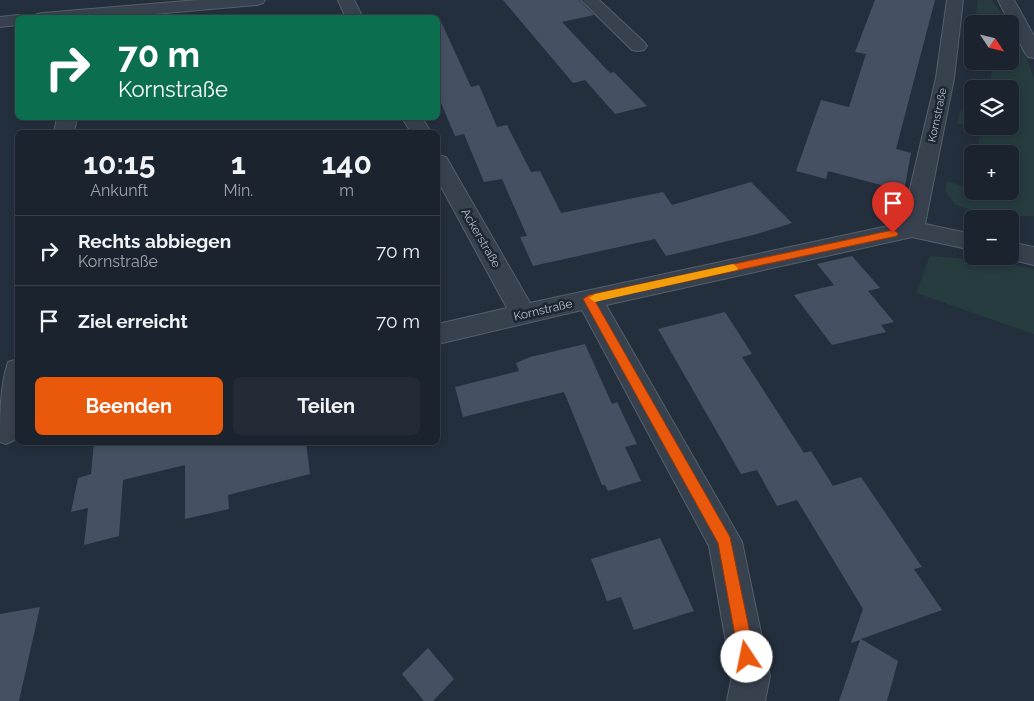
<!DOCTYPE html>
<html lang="de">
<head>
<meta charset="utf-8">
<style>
  :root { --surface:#1b232e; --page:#242b36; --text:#f1f3f6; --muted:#a0a4aa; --line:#39404a; --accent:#ea580c }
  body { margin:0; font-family:Raleway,sans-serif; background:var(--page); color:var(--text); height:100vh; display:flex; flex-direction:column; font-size:19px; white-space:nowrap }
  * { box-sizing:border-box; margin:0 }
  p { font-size:16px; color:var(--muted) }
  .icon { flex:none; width:28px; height:28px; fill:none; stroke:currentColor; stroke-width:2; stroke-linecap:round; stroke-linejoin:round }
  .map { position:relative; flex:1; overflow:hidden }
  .side { position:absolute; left:15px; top:130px; width:425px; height:315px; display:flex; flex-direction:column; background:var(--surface); border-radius:8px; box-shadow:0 2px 8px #0003,0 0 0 1px var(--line) }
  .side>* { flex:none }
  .banner { position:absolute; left:15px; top:15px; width:425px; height:105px; border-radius:8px; box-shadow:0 2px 8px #0003,0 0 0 1px var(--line); background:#0b6e4f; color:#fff; overflow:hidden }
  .needle { width:32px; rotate:125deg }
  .buttons { position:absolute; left:964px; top:15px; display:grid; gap:10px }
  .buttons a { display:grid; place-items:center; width:55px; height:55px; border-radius:8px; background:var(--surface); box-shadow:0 2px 8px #0003,0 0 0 1px var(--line); font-size:25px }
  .pin { position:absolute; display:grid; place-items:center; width:42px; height:42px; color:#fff; margin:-51px -21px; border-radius:50% 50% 50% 0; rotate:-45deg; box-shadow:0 0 5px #0007 }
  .pin .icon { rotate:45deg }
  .me { position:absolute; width:55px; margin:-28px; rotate:349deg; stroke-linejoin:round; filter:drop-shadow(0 0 4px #0008) }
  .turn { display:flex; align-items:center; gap:18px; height:105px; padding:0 20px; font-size:22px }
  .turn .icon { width:65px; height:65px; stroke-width:2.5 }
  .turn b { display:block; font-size:35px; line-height:42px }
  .eta { display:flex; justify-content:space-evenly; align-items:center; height:85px; text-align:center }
  .eta b { font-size:30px; font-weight:700; line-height:35px }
  .primary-button { display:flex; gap:10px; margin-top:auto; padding:10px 20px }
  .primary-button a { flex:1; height:58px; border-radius:8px; background:var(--accent); color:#fff; font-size:20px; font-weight:700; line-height:58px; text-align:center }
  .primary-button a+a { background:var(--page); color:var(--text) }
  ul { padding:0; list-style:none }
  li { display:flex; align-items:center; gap:15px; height:70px; padding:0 20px; border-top:1px solid var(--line) }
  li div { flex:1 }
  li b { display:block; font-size:19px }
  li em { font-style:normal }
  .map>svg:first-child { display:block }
  .green { fill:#263c3f }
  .building { fill:#455162 }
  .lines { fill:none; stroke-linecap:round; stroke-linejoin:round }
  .street-casing { stroke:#565f6c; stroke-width:2 }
  .street { fill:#38414e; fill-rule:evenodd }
  .route { fill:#ea580c; stroke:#983908 }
  .slow { fill:#f59e0b }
  .labels { text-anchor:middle; stroke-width:5; stroke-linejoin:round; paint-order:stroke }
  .far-street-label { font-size:11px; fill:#b4bcc9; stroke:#1d2633 }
  .street-label { font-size:12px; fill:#b4bcc9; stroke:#1d2633 }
</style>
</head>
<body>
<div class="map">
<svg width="1034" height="701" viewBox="0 0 1034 701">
  <rect width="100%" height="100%" fill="#242f3e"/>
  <g class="green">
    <path d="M978 0H992L1009 24H974Z"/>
    <path d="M1010 26 1020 40 1034 78V216H986L955 204 945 191 947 181 971 189 972 181V191H1010V154H977L981 130 957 123 960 111 972 114V126H1010V89H989L992 70 967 64 972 30V61H1010Z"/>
    <path d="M930 256 991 261 1034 269V334L916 293Z"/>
  </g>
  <g class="building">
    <path d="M503 0H579L594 15 562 22 610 73 614 72 647 106 615 114 585 80 573 83Z"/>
    <path d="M875 0H935L896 149 911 153 904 191 828 171 826 179 796 171 821 100 849 107 866 54 855 52Z"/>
    <path d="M438 15 471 87 479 85 497 127 507 125 531 172 540 171 561 213 663 192 672 205 751 182 792 223 757 234 666 256 655 239 533 266 520 237 527 236 502 179 484 182 464 134 455 136 438 96Z"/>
    <path d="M852 256 880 288 868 291 894 322 881 325 886 332 832 345 794 295 834 285 817 264Z"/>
    <path d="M725 312 752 354 742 357 804 453 811 451 833 486 861 477 922 567 914 569 942 610 861 639 898 661 887 701H839L860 640 851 643 863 609 797 500 777 506 757 470 741 474 658 329Z"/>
    <path d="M585 344 612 404 617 402 637 444 625 447 641 481 608 491 605 485H602L564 392 463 417 455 387 519 371 516 363 530 357Z"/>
    <path d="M94 442H306L310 474 228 495 229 509 185 519V465L123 480 119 536 84 545 88 508 71 512 78 478 91 474Z"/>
    <path d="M660 538 694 611 634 630 621 597 607 601 591 559Z"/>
    <path d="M40 607 19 701H0V614Z"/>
    <path d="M428 648 454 679 433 701H424L402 674Z"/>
  </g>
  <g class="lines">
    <g class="street-casing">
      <g id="street">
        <path d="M198 0H265L263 3 257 5 109 18H35L37 14 43 13Z"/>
        <path d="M338 0H354L363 18H346Z"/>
        <path d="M581 0H599L644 42 647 46 644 50 638 51 632 50Z"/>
        <path d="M947 0H963L954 78 925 224 972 234V250L912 237 606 305 742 542 770 676 765 701H727L732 676 709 546 582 310 438 344V324L507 308 438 181V155L446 157 449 162 530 303 902 223 936 78Z"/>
        <path d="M998 0H1014L1034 36V58L1028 57 1025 53Z"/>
        <path d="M18 15 25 18H18V25L0 27V17Z"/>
        <path d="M57 118H77L74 132H54Z"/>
        <path d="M402 118H422L431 132H411Z"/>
        <path d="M1010 242 1034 247V265L1001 257 1010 256Z"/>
        <path d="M18 359V438L6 444 0 442C0 416 0 386 8 362Z"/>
      </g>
    </g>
    <use href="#street" class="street"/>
  </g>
  <path class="route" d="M893 230 898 233 897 236 595 301 730 537 755 657 752 662 747 664 742 662 739 657 718 543 583 299 589 295Z"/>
  <path class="slow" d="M733 264 738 268 737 270 595 302 589 298 595 294Z"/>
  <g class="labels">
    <g class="far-street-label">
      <text transform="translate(937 115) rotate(-78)" y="4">Kornstraße</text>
    </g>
    <g class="street-label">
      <text transform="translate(481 238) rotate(60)" y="4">Ackerstraße</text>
      <text transform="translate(543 310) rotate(-13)" y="4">Kornstraße</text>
    </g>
  </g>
</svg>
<div class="buttons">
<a><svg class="needle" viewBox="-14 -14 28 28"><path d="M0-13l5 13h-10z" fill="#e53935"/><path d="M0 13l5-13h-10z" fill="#a0a4aa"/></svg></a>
<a><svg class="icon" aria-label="layers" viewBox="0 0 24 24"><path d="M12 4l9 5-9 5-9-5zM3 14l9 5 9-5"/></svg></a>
<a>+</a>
<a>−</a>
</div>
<div class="pin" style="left:893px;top:233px;background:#d93025"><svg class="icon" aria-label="arrive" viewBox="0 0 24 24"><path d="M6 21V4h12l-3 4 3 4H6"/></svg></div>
<svg class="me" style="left:747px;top:657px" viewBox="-20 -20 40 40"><circle r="19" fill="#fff"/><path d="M0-13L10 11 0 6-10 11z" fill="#ea580c"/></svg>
<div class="banner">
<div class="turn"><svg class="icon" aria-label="right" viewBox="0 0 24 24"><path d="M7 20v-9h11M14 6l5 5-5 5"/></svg><div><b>70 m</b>Kornstraße</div></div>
</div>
<section class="side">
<div class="eta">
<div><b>10:15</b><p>Ankunft</p></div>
<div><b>1</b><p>Min.</p></div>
<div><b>140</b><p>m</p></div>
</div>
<ul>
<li><svg class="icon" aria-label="right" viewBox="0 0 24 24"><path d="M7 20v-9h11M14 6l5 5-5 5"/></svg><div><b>Rechts abbiegen</b><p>Kornstraße</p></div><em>70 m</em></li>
<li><svg class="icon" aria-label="arrive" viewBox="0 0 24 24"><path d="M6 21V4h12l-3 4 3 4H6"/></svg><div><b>Ziel erreicht</b></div><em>70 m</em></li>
</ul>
<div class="primary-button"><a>Beenden</a><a>Teilen</a></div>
</section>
</div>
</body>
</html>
